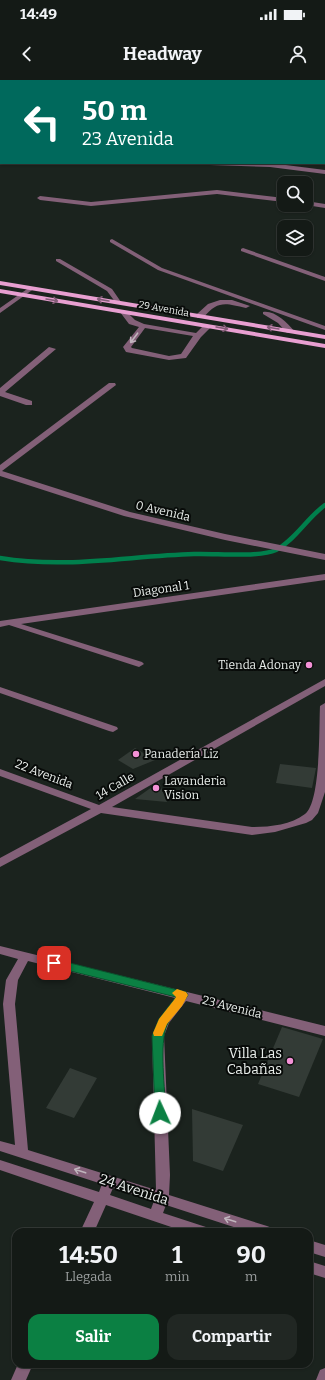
<!DOCTYPE html>
<html lang="es">
<head>
<meta charset="utf-8">
<style>
  :root { --surface:#141a16; --page:#212723; --text:#f1f3f6; --muted:#9da1a1; --line:#333835; --accent:#0b8043 }
  body { margin:0; font-family:Bitter,serif; background:var(--page); color:var(--text); height:100vh; display:flex; flex-direction:column; font-size:15px; white-space:nowrap }
  * { box-sizing:border-box; margin:0 }
  p { font-size:13px; color:var(--muted) }
  .icon { flex:none; width:22px; height:22px; fill:none; stroke:currentColor; stroke-width:2; stroke-linecap:round; stroke-linejoin:round }
  .map { position:relative; flex:1; overflow:hidden }
  .side { position:absolute; left:12px; top:1148px; width:301px; height:140px; display:flex; flex-direction:column; background:var(--surface); border-radius:12px; box-shadow:0 1px 3px #0004,0 0 0 1px var(--line) }
  .side>* { flex:none }
  .top-card { position:absolute; left:0px; top:0px; width:325px; height:84px; box-shadow:0 1px 3px #0004,0 0 0 1px var(--line); background:#00695c; color:#fff; overflow:hidden }
  .controls { position:absolute; left:277px; top:96px; display:grid; gap:8px }
  .controls a { display:grid; place-items:center; width:36px; height:36px; border-radius:8px; background:var(--surface); box-shadow:0 1px 3px #0004,0 0 0 1px var(--line); font-size:20px }
  .pin { position:absolute; display:grid; place-items:center; width:34px; height:34px; color:#fff; margin:-17px; border-radius:8px; box-shadow:0 2px 6px #0006 }
  .me { position:absolute; width:44px; margin:-22px; rotate:358deg; stroke-linejoin:round; filter:drop-shadow(0 0 3px #0008) }
  .turn { display:flex; align-items:center; gap:14px; height:84px; padding:0 16px; font-size:18px }
  .turn .icon { width:52px; height:52px; stroke-width:2.5 }
  .turn b { display:block; font-size:28px; line-height:34px }
  .eta { display:flex; justify-content:space-evenly; align-items:center; height:68px; text-align:center }
  .eta b { font-size:24px; font-weight:700; line-height:28px }
  .button { display:flex; gap:8px; margin-top:auto; padding:8px 16px }
  .button a { flex:1; height:46px; border-radius:12px; background:var(--accent); color:#fff; font-size:16px; font-weight:700; line-height:46px; text-align:center }
  .button a+a { background:var(--page); color:var(--text) }
  .status { display:flex; justify-content:space-between; align-items:center; height:28px; padding:0 20px; background:var(--surface); direction:ltr }
  .status svg { height:11px; fill:currentColor }
  header { display:flex; justify-content:space-between; align-items:center; height:52px; padding:0 16px; background:var(--surface); font-size:18px; font-weight:700 }
  .map>svg:first-child { display:block }
  .lines { fill:none; stroke-linecap:round; stroke-linejoin:round }
  .stream { stroke:#007f4c; stroke-width:4.5 }
  .building { fill:#333b36 }
  .minor { fill:#836078; fill-rule:evenodd }
  .major { fill:#e89fd1; fill-rule:evenodd }
  .oneway { stroke:#835c77 }
  .oneway2 { stroke:#c0b5bd }
  .route { fill:#0b8043; stroke:#07532c }
  .slow { fill:#f59e0b }
  .poi-dot { fill:#f391d6; stroke:#080b09; stroke-width:1.5 }
  .labels { text-anchor:middle; stroke-width:4; stroke-linejoin:round; paint-order:stroke }
  .far-street-label { font-size:10px; fill:#e9eeeb; stroke:#080b09 }
  .street-label { font-size:12px; fill:#e9eeeb; stroke:#080b09 }
  .poi-label { font-size:12px; fill:#e9eeeb; stroke:#080b09; text-anchor:start }
  .near-poi-label { font-size:14px; fill:#e9eeeb; stroke:#080b09; text-anchor:end }
  .near-street-label { font-size:14px; fill:#e9eeeb; stroke:#080b09 }
</style>
</head>
<body>
<div class="status"><b>14:49</b><svg viewBox="0 0 49 12"><path d="M0 12V9h3v3zM5 12V6h3v6zM10 12V3h3v9zM15 12V0h3v12zM26 1h20v11H26zM47 4h2v5h-2z"/></svg></div>
<header><svg class="icon" aria-label="back" viewBox="0 0 24 24"><path d="M15 5l-7 7 7 7"/></svg>Headway<svg class="icon" aria-label="person" viewBox="0 0 24 24"><circle cx="12" cy="8" r="4"/><path d="M4 21q1-7 8-7t8 7"/></svg></header>
<div class="map">
<svg width="325" height="1300" viewBox="0 0 325 1300">
  <rect width="100%" height="100%" fill="#1b231e"/>
  <g class="lines">
    <path class="stream" d="M0 478C68 489 127 476 194 474 215 473 259 478 276 470 295 460 307 438 325 425"/>
  </g>
  <g class="building">
    <path d="M135 668 155 680 133 689 118 680Z"/>
    <path d="M280 684 316 688 312 708 276 703Z"/>
    <path d="M159 702 167 722 135 719Z"/>
    <path d="M282 947 323 959 299 1017 258 1004Z"/>
    <path d="M70 988 97 998 74 1038 46 1028Z"/>
    <path d="M192 1029 243 1045 223 1091 193 1081Z"/>
  </g>
  <g class="lines">
    <g class="minor">
      <path d="M7 0H13L6 1Z"/>
      <path d="M58 0H64L57 1Z"/>
      <path d="M235 0H241L234 1Z"/>
      <path d="M320 0H325V1L324 2Z"/>
      <path d="M1 9V14L0 15V10Z"/>
      <rect x="0" y="39" width="1" height="4"/>
      <path d="M207 83H270L325 90V94L270 87 210 85Z"/>
      <path d="M217 110 284 118V122L217 114 91 126 40 120 37 118 40 116 91 122Z"/>
      <path d="M306 121 325 124V128L306 125Z"/>
      <path d="M112 159 162 188 325 246V250L158 190 110 162V160Z"/>
      <path d="M243 168 325 197V201L241 171V169Z"/>
      <path d="M56 179H60L112 209 121 222 116 223 107 211 56 181Z"/>
      <path d="M30 207 35 208 0 233V228Z"/>
      <path d="M220 220H232L250 226 246 228C225 223 218 220 203 238H197V234L208 224Z"/>
      <path d="M122 231H126L135 240 144 244 196 253 205 244 212 246 201 257 186 278 169 280 126 272 123 267 139 247 129 244 120 232ZM145 248 193 256 181 274 169 276 132 268 131 267Z"/>
      <path d="M263 232C274 230 287 242 294 251L287 253 278 243 263 234Z"/>
      <path d="M49 267 56 269 5 312 32 321V325H26L0 316V308Z"/>
      <path d="M109 303H115L116 305 2 391 130 432 225 454 325 474V480L225 460 124 436 0 396V385Z"/>
      <path d="M325 494V500L21 544 142 582 144 584 139 587 9 545 0 547V541Z"/>
      <path d="M325 599V606L112 727 252 747C269 747 291 745 305 734 321 722 319 646 320 626L325 623V712L318 733 312 740 306 743 275 752 252 755 101 733 0 787V778L91 729 0 696V689L99 725Z"/>
      <path d="M0 607 117 647 118 649 113 652 109 651 0 613Z"/>
      <path d="M0 866 325 946V956L186 921 169 943 164 956 170 1095 169 1115 267 1146 272 1148 274 1152H249L166 1125 163 1133 209 1148 211 1152H186L106 1125 94 1152H80L94 1122 0 1090V1080L99 1112 102 1104 0 1071V1061L15 1065 3 924 6 900 18 879 0 874ZM28 881 175 918 158 941 152 956 156 1110 28 1070 15 924 18 900ZM113 1108 154 1121 151 1129 110 1115Z"/>
      <path d="M309 1160 325 1165V1177L309 1172Z"/>
      <path d="M309 1181 325 1186V1198L309 1193Z"/>
      <path d="M18 1284H33L26 1300H11Z"/>
      <path d="M325 1288V1300H316L320 1290Z"/>
    </g>
    <g class="major">
      <path d="M0 201 325 255V259L0 205Z"/>
      <path d="M0 209 325 264V268L0 213Z"/>
    </g>
  </g>
  <defs><path id="oneway-shaft" d="M-6 0H5M1.5-3L5.5 0L1.5 3" fill="none" stroke-width="1.6" stroke-linecap="round" stroke-linejoin="round"/></defs>
  <g class="oneway">
    <use href="#oneway-shaft" transform="translate(52 220) rotate(10)"/>
    <use href="#oneway-shaft" transform="translate(103 220) rotate(-170)"/>
    <use href="#oneway-shaft" transform="translate(222 248) rotate(10)"/>
    <use href="#oneway-shaft" transform="translate(273 248) rotate(-171)"/>
  </g>
  <g class="oneway2">
    <use href="#oneway-shaft" transform="translate(134 258) rotate(127)"/>
    <use href="#oneway-shaft" transform="translate(80 1091) rotate(-162)"/>
    <use href="#oneway-shaft" transform="translate(230 1140) rotate(-162)"/>
  </g>
  <path class="route" d="M54 879 186 912 188 915C182 925 172 934 167 945 159 963 165 1011 166 1033L165 1037H156L155 1033 152 956 159 939 176 917 50 886 49 883 50 880Z"/>
  <path class="slow" d="M177 909 186 912 188 915 182 926 167 944 162 956H154L153 953 159 939 174 920 176 917 172 913Z"/>
  <g class="poi-dot">
    <circle cx="309" cy="585" r="4"/>
    <circle cx="136" cy="674" r="4"/>
    <circle cx="156" cy="708" r="4"/>
    <circle cx="290" cy="981" r="4"/>
  </g>
  <g class="labels">
    <g class="far-street-label">
      <text transform="translate(164 228) rotate(10)" y="4">29 Avenida</text>
    </g>
    <g class="street-label">
      <text transform="translate(163 431) rotate(13)" y="4">0 Avenida</text>
      <text transform="translate(161 509) rotate(-8)" y="4">Diagonal 1</text>
      <text transform="translate(44 694) rotate(21)" y="4">22 Avenida</text>
      <text transform="translate(115 706) rotate(-30)" y="4">14 Calle</text>
      <text transform="translate(232 927) rotate(14)" y="4">23 Avenida</text>
    </g>
    <g class="poi-label">
      <text x="301" y="589" text-anchor="end">Tienda Adonay</text>
      <text x="144" y="678">Panadería Liz</text>
      <text x="164" y="705">Lavanderia<tspan x="164" dy="14">Vision</tspan></text>
    </g>
    <g class="near-poi-label">
      <text x="282" y="978">Villa Las<tspan x="282" dy="16">Cabañas</tspan></text>
    </g>
    <g class="near-street-label">
      <text transform="translate(134 1109) rotate(18)" y="5">24 Avenida</text>
    </g>
  </g>
</svg>
<div class="controls">
<a><svg class="icon" aria-label="search" viewBox="0 0 24 24"><circle cx="10" cy="10" r="6"/><path d="M15 15l6 6"/></svg></a>
<a><svg class="icon" aria-label="layers" viewBox="0 0 24 24"><path d="M12 4l9 5-9 5-9-5zM3 14l9 5 9-5"/></svg></a>
</div>
<div class="pin" style="left:54px;top:883px;background:#d93025"><svg class="icon" aria-label="arrive" viewBox="0 0 24 24"><path d="M6 21V4h12l-3 4 3 4H6"/></svg></div>
<svg class="me" style="left:160px;top:1033px" viewBox="-20 -20 40 40"><circle r="19" fill="#fff"/><path d="M0-13L10 11 0 6-10 11z" fill="#0b8043"/></svg>
<div class="top-card">
<div class="turn"><svg class="icon" aria-label="left" viewBox="0 0 24 24"><path d="M17 20v-9H6M10 6l-5 5 5 5"/></svg><div><b>50 m</b>23 Avenida</div></div>
</div>
<section class="side">
<div class="eta">
<div><b>14:50</b><p>Llegada</p></div>
<div><b>1</b><p>min</p></div>
<div><b>90</b><p>m</p></div>
</div>
<div class="button"><a>Salir</a><a>Compartir</a></div>
</section>
</div>
</body>
</html>
